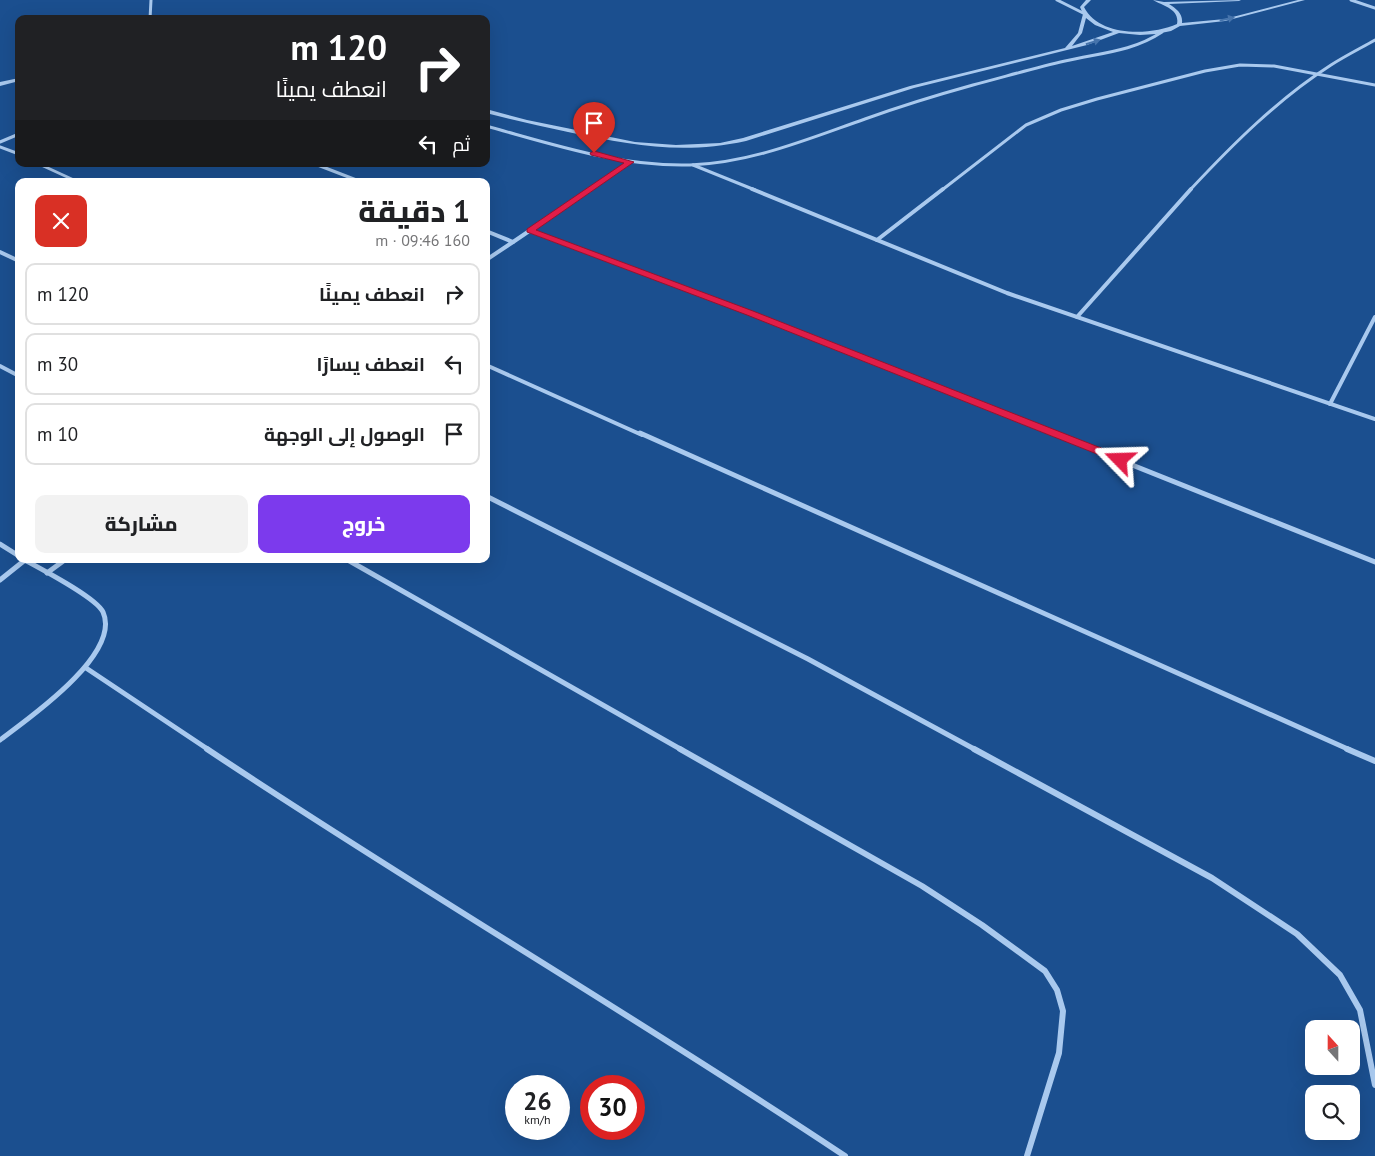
<!DOCTYPE html>
<html lang="ar">
<head>
<meta charset="utf-8">
<style>
  :root { --surface:#fff; --page:#f2f2f2; --text:#202124; --muted:#757577; --line:#e0e0e0; --accent:#7c3aed }
  body { margin:0; font-family:"PT Sans",Cairo,sans-serif; background:var(--page); color:var(--text); direction:rtl; height:100vh; display:flex; flex-direction:column; font-size:19px; white-space:nowrap }
  * { box-sizing:border-box; margin:0 }
  p { font-size:16px; color:var(--muted) }
  .icon { flex:none; width:28px; height:28px; fill:none; stroke:currentColor; stroke-width:2; stroke-linecap:round; stroke-linejoin:round }
  .map { position:relative; flex:1; overflow:hidden; direction:ltr }
  .side { position:absolute; left:15px; top:178px; width:475px; height:385px; display:flex; flex-direction:column; background:var(--surface); border-radius:10px; box-shadow:0 5px 20px #0002; direction:rtl }
  .side>* { flex:none }
  .guide { position:absolute; left:15px; top:15px; width:475px; height:152px; border-radius:10px; box-shadow:0 5px 20px #0002; direction:rtl; background:#202124; color:#fff; overflow:hidden }
  .needle { width:32px; rotate:339deg }
  .buttons { position:absolute; left:1305px; top:1020px; display:grid; gap:10px }
  .buttons a { display:grid; place-items:center; width:55px; height:55px; border-radius:10px; background:var(--surface); box-shadow:0 5px 20px #0002; font-size:25px }
  .speed { position:absolute; left:505px; top:1075px; display:flex; gap:10px; font-size:25px; font-weight:700; text-align:center }
  .speed>* { display:grid; place-content:center; width:65px; height:65px; border-radius:50%; background:var(--surface); box-shadow:0 5px 20px #0002; line-height:1 }
  .speed small { font-size:12px; font-weight:400 }
  .speed .limit { border:8px solid #d22; background:#fff; color:#111 }
  .pin { position:absolute; display:grid; place-items:center; width:42px; height:42px; color:#fff; margin:-51px -21px; border-radius:50% 50% 50% 0; rotate:-45deg; box-shadow:0 0 5px #0007 }
  .pin .icon { rotate:45deg }
  .me { position:absolute; width:55px; margin:-28px; rotate:292deg; stroke-linejoin:round; filter:drop-shadow(0 0 4px #0008) }
  .turn { display:flex; align-items:center; gap:18px; height:105px; padding:0 20px; font-size:22px }
  .turn .icon { width:65px; height:65px; stroke-width:2.5 }
  .turn b { display:block; font-size:35px; line-height:42px }
  .then { display:flex; align-items:center; height:48px; padding:0 20px; background:#0003; gap:10px; font-size:19px }
  .round { display:grid; place-items:center; flex:none; width:52px; height:52px; border-radius:10px; background:var(--page) }
  .head { display:flex; align-items:center; justify-content:space-between; height:85px; padding:0 20px }
  h1 { font-size:30px; font-weight:800; line-height:38px }
  .action { display:flex; gap:10px; margin-top:auto; padding:10px 20px }
  .action a { flex:1; height:58px; border-radius:10px; background:var(--accent); color:#fff; font-size:20px; font-weight:800; line-height:58px; text-align:center }
  .action a+a { background:var(--page); color:var(--text) }
  ul { padding:0; list-style:none }
  li { display:flex; align-items:center; gap:15px; height:62px; margin:0 10px 8px; padding:0 10px; border:2px solid var(--line); border-radius:10px }
  li div { flex:1 }
  li b { display:block; font-size:19px }
  li em { font-style:normal }
  .map>svg:first-child { display:block }
  .lines { fill:none; stroke-linecap:round; stroke-linejoin:round }
  .minor-far3 { stroke:#a9c9ee; stroke-width:3 }
  .minor-far2 { stroke:#a9c9ee; stroke-width:4 }
  .minor-far1 { stroke:#a9c9ee; stroke-width:5 }
  .minor { stroke:#a9c9ee; stroke-width:6 }
  .tertiary { fill:#a9c9ee; fill-rule:evenodd }
  .oneway { fill:#4674ac }
  .route { fill:#e11d48; stroke:#92132f }
</style>
</head>
<body>
<div class="map">
<svg width="1375" height="1156" viewBox="0 0 1375 1156">
  <rect width="100%" height="100%" fill="#1b4f8f"/>
  <g class="lines">
    <g class="minor-far3">
      <path d="M1057 0 1083 13"/>
      <path d="M1351 0 1375 8"/>
      <path d="M150 19 151 0"/>
      <path d="M486 126C552 144 620 167 690 165 751 163 808 139 865 119 901 106 937 95 973 85 1004 77 1034 68 1065 61 1099 53 1132 52 1162 32"/>
      <path d="M0 142 19 134"/>
      <path d="M0 147 19 154"/>
      <path d="M39 164 76 181"/>
      <path d="M315 164 359 181"/>
      <path d="M693 165 755 190"/>
      <path d="M589 190 630 162"/>
      <path d="M942 190 1026 125 1061 110 1097 99 1205 71 1240 65 1274 66 1375 85"/>
      <path d="M1190 190C1233 144 1278 99 1331 65 1345 56 1361 48 1375 40"/>
    </g>
    <g class="minor-far2">
      <path d="M752 189 1007 293 1375 419"/>
      <path d="M486 231 513 242 486 260"/>
      <path d="M530 231 750 313 1055 435"/>
      <path d="M877 240 943 189"/>
      <path d="M513 242 591 189"/>
      <path d="M0 252 19 261"/>
      <path d="M1077 317 1191 189"/>
      <path d="M486 365 642 435"/>
      <path d="M0 366 19 376"/>
      <path d="M1330 404 1375 317"/>
    </g>
    <g class="minor-far1">
      <path d="M640 433 1350 750"/>
      <path d="M1052 433 1375 562"/>
      <path d="M486 496 808 659 976 750"/>
      <path d="M0 544 19 556"/>
      <path d="M346 559 682 750"/>
      <path d="M47 573 66 559"/>
      <path d="M0 580 25 560"/>
      <path d="M86 668 209 750"/>
      <path d="M0 740C28 719 122 654 103 612 96 597 39 568 23 559"/>
    </g>
    <g class="minor">
      <path d="M207 749C417 889 635 1016 845 1156"/>
      <path d="M680 749 922 886 982 925 1045 971 1057 990 1063 1011 1059 1053 1027 1156"/>
      <path d="M974 749 1212 878 1297 934 1340 975 1360 1010 1375 1085"/>
      <path d="M1347 749 1375 761"/>
    </g>
    <g class="tertiary">
      <path d="M1086 0H1091L1084 7C1099 37 1150 36 1177 24 1180 9 1163 6 1153 0L1164 2 1241 0 1239 1 1169 4C1177 9 1183 14 1182 23L1225 19 1298 0H1305L1225 21 1180 26 1171 31 1156 34 1140 35 1119 33 1087 45 914 88 746 141C682 155 631 145 568 132 541 126 513 120 486 113V109L527 120 635 142 676 145 720 143 743 138 910 86 1065 48 1078 33 1083 14 1080 7ZM1086 18 1095 25 1113 32 1072 46 1082 33Z"/>
      <path d="M19 78V81L0 86V82Z"/>
    </g>
  </g>
  <defs><path id="oneway-solid" d="M-6-.8H1V-3.2L6.5 0L1 3.2V.8H-6Z" transform="scale(1.25)"/></defs>
  <g class="oneway">
    <use href="#oneway-solid" transform="translate(1227 19) rotate(-12)"/>
    <use href="#oneway-solid" transform="translate(1093 42) rotate(-18)"/>
  </g>
  <path class="route" d="M594 151 634 162 536 230 753 311 1124 457 1126 460 1124 462H1117L747 315 527 232V229L624 163 591 155 590 153Z"/>
</svg>
<div class="buttons">
<a><svg class="needle" viewBox="-14 -14 28 28"><path d="M0-13l5 13h-10z" fill="#e53935"/><path d="M0 13l5-13h-10z" fill="#757577"/></svg></a>
<a><svg class="icon" aria-label="search" viewBox="0 0 24 24"><circle cx="10" cy="10" r="6"/><path d="M15 15l6 6"/></svg></a>
</div>
<div class="speed"><div>26<small>km/h</small></div><div class="limit">30</div></div>
<div class="pin" style="left:594px;top:153px;background:#d93025"><svg class="icon" aria-label="arrive" viewBox="0 0 24 24"><path d="M6 21V4h12l-3 4 3 4H6"/></svg></div>
<svg class="me" style="left:1120px;top:460px" viewBox="-20 -20 40 40"><path d="M0-17L14 15 0 8-14 15z" fill="#e11d48" stroke="#fff" stroke-width="4"/></svg>
<div class="guide">
<div class="turn"><svg class="icon" aria-label="right" viewBox="0 0 24 24"><path d="M7 20v-9h11M14 6l5 5-5 5"/></svg><div><b>120 m</b>انعطف يمينًا</div></div>
<div class="then">ثم<svg class="icon" aria-label="left" viewBox="0 0 24 24"><path d="M17 20v-9H6M10 6l-5 5 5 5"/></svg></div>
</div>
<section class="side">
<div class="head"><div><h1>1 دقيقة</h1><p>160 m · 09:46</p></div><a class="round" style="background:#d93025;color:#fff"><svg class="icon" aria-label="close" viewBox="0 0 24 24"><path d="M6 6l12 12M18 6L6 18"/></svg></a></div>
<ul>
<li><svg class="icon" aria-label="right" viewBox="0 0 24 24"><path d="M7 20v-9h11M14 6l5 5-5 5"/></svg><div><b>انعطف يمينًا</b></div><em>120 m</em></li>
<li><svg class="icon" aria-label="left" viewBox="0 0 24 24"><path d="M17 20v-9H6M10 6l-5 5 5 5"/></svg><div><b>انعطف يسارًا</b></div><em>30 m</em></li>
<li><svg class="icon" aria-label="arrive" viewBox="0 0 24 24"><path d="M6 21V4h12l-3 4 3 4H6"/></svg><div><b>الوصول إلى الوجهة</b></div><em>10 m</em></li>
</ul>
<div class="action"><a>خروج</a><a>مشاركة</a></div>
</section>
</div>
</body>
</html>
